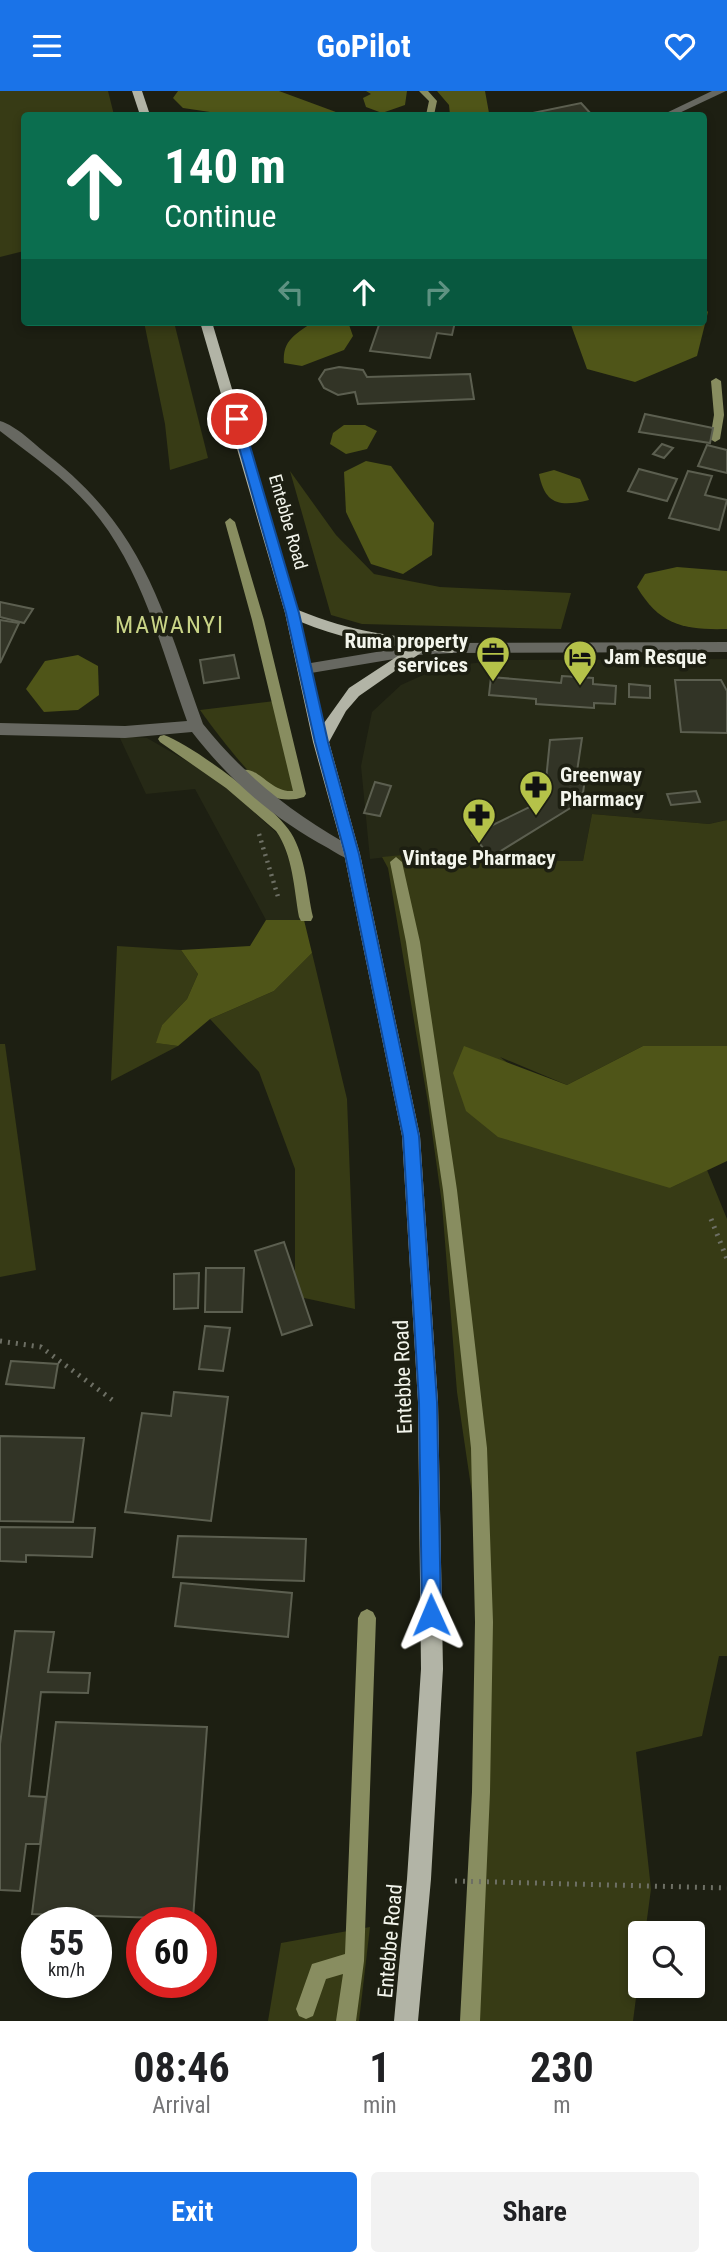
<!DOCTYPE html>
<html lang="en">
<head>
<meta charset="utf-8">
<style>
  :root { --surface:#fff; --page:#f2f2f2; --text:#202124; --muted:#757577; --accent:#1a73e8 }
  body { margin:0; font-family:"Roboto Condensed",sans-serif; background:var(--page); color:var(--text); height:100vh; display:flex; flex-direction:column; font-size:26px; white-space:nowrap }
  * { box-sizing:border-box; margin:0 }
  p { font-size:23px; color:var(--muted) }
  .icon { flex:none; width:38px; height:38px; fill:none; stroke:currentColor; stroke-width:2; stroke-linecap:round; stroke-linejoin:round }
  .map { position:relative; height:1930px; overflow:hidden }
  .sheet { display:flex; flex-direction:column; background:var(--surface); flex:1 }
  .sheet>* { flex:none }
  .guide { position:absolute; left:21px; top:21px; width:686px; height:214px; border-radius:7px; box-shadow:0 4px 10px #0003; background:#0b6e4f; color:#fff; overflow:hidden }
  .tools { position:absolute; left:628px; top:1830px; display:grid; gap:14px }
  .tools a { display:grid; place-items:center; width:77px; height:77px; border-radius:7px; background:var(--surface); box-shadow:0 4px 10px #0003; font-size:35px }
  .speed { position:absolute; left:21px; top:1816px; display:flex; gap:14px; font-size:35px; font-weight:700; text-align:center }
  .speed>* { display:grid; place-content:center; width:91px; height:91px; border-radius:50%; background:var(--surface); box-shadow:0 4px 10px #0003; line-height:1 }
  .speed small { font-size:18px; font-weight:400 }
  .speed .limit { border:10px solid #d22; background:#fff; color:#111 }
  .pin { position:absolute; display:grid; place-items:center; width:60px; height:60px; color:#fff; margin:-30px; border:4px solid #fff; border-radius:50%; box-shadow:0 2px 7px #0007 }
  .me { position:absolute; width:77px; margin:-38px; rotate:359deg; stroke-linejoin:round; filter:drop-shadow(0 0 5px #0008) }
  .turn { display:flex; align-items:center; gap:24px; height:147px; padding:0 28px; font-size:32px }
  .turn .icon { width:91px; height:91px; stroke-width:2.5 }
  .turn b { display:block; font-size:49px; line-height:60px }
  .lanes { display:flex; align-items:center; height:66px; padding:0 28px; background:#0003; justify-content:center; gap:35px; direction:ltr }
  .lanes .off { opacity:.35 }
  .eta { display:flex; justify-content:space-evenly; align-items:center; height:119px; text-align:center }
  .eta b { font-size:42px; font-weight:700; line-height:49px }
  .primary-button { display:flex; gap:14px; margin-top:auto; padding:14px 28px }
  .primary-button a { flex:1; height:80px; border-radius:7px; background:var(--accent); color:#fff; font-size:28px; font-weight:700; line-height:80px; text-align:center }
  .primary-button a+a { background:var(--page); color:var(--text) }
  header { display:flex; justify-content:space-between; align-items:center; height:91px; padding:0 28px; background:var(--accent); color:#fff; font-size:32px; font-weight:700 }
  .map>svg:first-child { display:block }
  .built { fill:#262916 }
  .green { fill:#373b15 }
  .forest { fill:#4f5518 }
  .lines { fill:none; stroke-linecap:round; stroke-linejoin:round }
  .stream { fill:#888d60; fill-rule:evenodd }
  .building { fill:#323426; stroke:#5c5f50; stroke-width:2 }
  .path-far1 { stroke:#6d6f64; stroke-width:4.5; stroke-dasharray:2 5; stroke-linecap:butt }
  .path { stroke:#6d6f64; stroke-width:5; stroke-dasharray:2 6; stroke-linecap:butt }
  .minor { fill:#676861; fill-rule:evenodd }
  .major { fill:#b2b4a6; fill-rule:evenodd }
  .route { fill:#1a73e8; stroke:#114b97; stroke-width:2 }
  .labels { text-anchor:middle; stroke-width:7; stroke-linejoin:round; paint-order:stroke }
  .far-street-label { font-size:18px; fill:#f3f5ec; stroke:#1d1f12 }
  .poi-label { font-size:21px; font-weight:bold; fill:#f3f5ec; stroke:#1d1f12; text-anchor:start }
  .street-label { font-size:21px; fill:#f3f5ec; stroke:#1d1f12 }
  .quarter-label { font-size:24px; letter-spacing:2px; fill:#c9d487; stroke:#1d1f12 }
</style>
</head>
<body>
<header><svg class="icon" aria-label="menu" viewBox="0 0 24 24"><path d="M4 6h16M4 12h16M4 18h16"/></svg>GoPilot<svg class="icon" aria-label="heart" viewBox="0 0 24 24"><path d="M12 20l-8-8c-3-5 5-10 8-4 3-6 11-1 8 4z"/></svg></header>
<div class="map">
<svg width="727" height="1930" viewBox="0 0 727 1930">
  <rect width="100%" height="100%" fill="#1d1f12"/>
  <g class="built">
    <path d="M727 568V729L709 733 592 723 583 770H484L423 762 370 768 361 675 372 621 401 594 441 576 501 569Z"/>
    <path d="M119 645 147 647 218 688 281 746 300 802 304 829H266L195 698 146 703Z"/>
  </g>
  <g class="green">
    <path d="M0 0H108L114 24H24V160L0 166Z"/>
    <path d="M144 231H174L208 367 170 379 165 333Z"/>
    <path d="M290 380 336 444 374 483 440 496 571 502 561 538 362 533 331 524Z"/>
    <path d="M275 610 300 700C290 705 284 705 274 702 256 695 212 636 200 619Z"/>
    <path d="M592 723 709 733 727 729V955H643L567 994 500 966 670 1097 707 1079 727 1128V1565H719L702 1645 636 1661 651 1798 645 1843H640V1876L633 1930H469L487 1758 492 1538 457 1301 442 1113 428 1012 388 777 382 766 423 762 484 770H583Z"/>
    <path d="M117 855 181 859 198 883 187 908 162 934 157 952 178 955 111 990Z"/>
    <path d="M312 862 347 1008 355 1218 295 1205V1078L259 981 210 928 274 900Z"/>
    <path d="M0 953H5L36 1179 0 1186Z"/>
    <path d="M370 1836 359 1930H268L281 1852Z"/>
  </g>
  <g class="forest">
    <path d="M178 0H279L344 24H208L210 21 183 17 173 7Z"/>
    <path d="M366 0H407L405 14 382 22 366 16 363 7 371 3Z"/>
    <path d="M437 0H485L489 22 482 24H450L449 14Z"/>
    <path d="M704 216 708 221 697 265 635 291 587 278 570 231H704Z"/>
    <path d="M313 231H348L353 245 344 259 302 275 284 272C282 249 296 243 313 231Z"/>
    <path d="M344 334H365L377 340 367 358 346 363 330 353 333 342Z"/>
    <path d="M366 370 391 375 434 432 432 464 403 483 371 473 346 421 344 381Z"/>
    <path d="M554 379 580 388 589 409C560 416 545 414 539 383Z"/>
    <path d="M677 476 727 480V538C685 539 660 535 637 496L645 483Z"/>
    <path d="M78 564 98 575 99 604 78 619 44 621 26 598 45 570Z"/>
    <path d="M266 829H304L312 862 274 900 210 928 178 955 156 952 162 934 187 908 198 883 181 859 250 855Z"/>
    <path d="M464 955 567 994 643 955H727V1070L670 1097 498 1046 466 1020 453 982Z"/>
  </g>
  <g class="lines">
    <g class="stream">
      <path d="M419 0H428L437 10 434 24H426L429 10Z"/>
      <path d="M716 287 721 290 724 324 720 348 715 351 710 348 714 324 711 290Z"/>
      <path d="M230 427 235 431 264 529 306 703 304 706C280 714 256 702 241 682L243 679C259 676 271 702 293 700L252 529 225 431Z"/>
      <path d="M164 644C193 654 275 716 291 742 306 766 307 800 313 826L311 830H301L299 826C294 798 293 764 276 740L226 697 160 651 158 648 160 645Z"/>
      <path d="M396 766 402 771 420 851 457 1099 487 1357 493 1531 490 1701 480 1930H460L472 1701 475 1531 471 1357 443 1099 406 851 390 771Z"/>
      <path d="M367 1518 373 1521 376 1527 364 1870 356 1930H336L343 1883 326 1888 313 1925 306 1928 299 1925 296 1918 312 1873 345 1863 358 1527 361 1521Z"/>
    </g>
  </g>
  <g class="building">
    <path d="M581 12 592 24 528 23Z"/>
    <path d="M380 231H455L452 244 437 242 430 267 370 260Z"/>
    <path d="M339 276 363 279 367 286 470 283 474 308 358 313 355 301 338 304 324 297 319 288 325 279Z"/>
    <path d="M645 323 713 337 710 352 639 341Z"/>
    <path d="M662 353 673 357 664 367 653 363Z"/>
    <path d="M707 354 727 359V382L698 375Z"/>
    <path d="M639 378 677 388 667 410 628 400Z"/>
    <path d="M688 380 712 385 705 404 727 409 719 439 669 427Z"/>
    <path d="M0 511 33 518 24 532 0 526Z"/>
    <path d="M0 529 19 532 0 572Z"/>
    <path d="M234 564 239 587 204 592 200 569Z"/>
    <path d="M562 585 593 587V593L616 595 615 613 594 612V617L536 613V608L489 604 491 586 561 592Z"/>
    <path d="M675 589H721L727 600V642L681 641Z"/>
    <path d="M629 593 650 595V607L629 606Z"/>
    <path d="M582 647 576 687 585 688 583 702 573 701 572 716 491 766 472 744 544 709 550 649Z"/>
    <path d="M375 691 391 695 380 725 364 722Z"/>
    <path d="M696 700 700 711 671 714 667 703Z"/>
    <path d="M284 1151 312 1234 282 1244 255 1160Z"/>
    <path d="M206 1177H244L242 1221H205Z"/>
    <path d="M199 1182 198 1217 174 1218V1183Z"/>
    <path d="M205 1235 230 1237 223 1280 199 1278Z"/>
    <path d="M11 1270 58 1273 54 1297 6 1293Z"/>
    <path d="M174 1301 228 1306 211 1430 125 1421 142 1322 171 1325Z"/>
    <path d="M0 1345 84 1347 73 1431 0 1430Z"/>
    <path d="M0 1436 95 1437 92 1466 26 1464V1471L0 1470Z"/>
    <path d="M178 1445 306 1448 304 1490 173 1486Z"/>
    <path d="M181 1492 292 1502 288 1546 175 1535Z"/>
    <path d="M15 1540 54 1541 48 1581 90 1582 88 1602 41 1601 29 1705 46 1706 40 1753H26L20 1800 0 1799V1653Z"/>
    <path d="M56 1631 207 1636 193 1828 32 1823Z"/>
  </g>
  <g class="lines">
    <path class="path-far1" d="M259 743 279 809"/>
    <g class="path">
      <path d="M711 1128 727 1168"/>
      <path d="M0 1250 41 1256 115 1311"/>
      <path d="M455 1790 727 1797"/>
    </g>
    <g class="minor">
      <path d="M712 0H726L675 24H662Z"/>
      <path d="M0 330C17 335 34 353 48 364 146 440 163 522 203 633 246 687 297 726 358 759L360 763 358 767C347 771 337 762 328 757 274 728 229 689 192 641L125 647 0 644V632L125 635 187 630C161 557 142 476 90 416 65 387 31 364 0 340Z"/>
      <path d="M727 551V561L452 562 418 564 305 583 298 578 305 573 418 554 452 552Z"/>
    </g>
    <g class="major">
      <path d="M132 0H142L150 24H140Z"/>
      <path d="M200 231H212L298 519C354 542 394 545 452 552L459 557 452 562 425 559 359 605 346 620 329 651 360 763 420 1045 438 1311 443 1578 431 1788 418 1930H394L407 1788 421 1578 418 1311 402 1045 344 763 313 651 285 522ZM301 531C337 546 372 553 410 557L349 597 324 632Z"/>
    </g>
  </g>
  <path class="route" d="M237 325 242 328 299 522 328 651 359 763 419 1045 437 1311 441 1524 438 1531 431 1534 424 1531 422 1524 419 1311 403 1045 345 763 315 651 286 522 231 328Z"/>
  <defs>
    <g id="office-pin" transform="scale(1.75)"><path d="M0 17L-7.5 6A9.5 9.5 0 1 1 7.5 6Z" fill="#b5c249" stroke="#1d1f12"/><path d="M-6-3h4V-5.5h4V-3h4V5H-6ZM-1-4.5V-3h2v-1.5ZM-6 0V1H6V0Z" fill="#111"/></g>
    <g id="hotel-pin" transform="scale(1.75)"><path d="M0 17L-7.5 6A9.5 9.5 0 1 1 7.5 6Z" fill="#b5c249" stroke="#1d1f12"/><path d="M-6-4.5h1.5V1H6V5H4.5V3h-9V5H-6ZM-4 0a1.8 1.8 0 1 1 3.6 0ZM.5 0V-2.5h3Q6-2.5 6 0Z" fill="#111"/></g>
    <g id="pharmacy-pin" transform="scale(1.75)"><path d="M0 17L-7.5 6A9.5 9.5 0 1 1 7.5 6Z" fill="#b5c249" stroke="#1d1f12"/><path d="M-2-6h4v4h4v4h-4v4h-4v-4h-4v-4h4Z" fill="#111"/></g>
  </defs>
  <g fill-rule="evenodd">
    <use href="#office-pin" x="493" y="562"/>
    <use href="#hotel-pin" x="580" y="566"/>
    <use href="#pharmacy-pin" x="536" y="696"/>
    <use href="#pharmacy-pin" x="479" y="724"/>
  </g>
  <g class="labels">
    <g class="far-street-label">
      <text transform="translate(288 431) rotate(74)" y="6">Entebbe Road</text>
    </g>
    <g class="poi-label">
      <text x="468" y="557" text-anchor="end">Ruma property<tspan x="468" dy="24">services</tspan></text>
      <text x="604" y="573">Jam Resque</text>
      <text x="560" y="691">Greenway<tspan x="560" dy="24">Pharmacy</tspan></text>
      <text x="479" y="774" text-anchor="middle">Vintage Pharmacy</text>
    </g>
    <g class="street-label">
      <text transform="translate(403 1286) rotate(-92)" y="7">Entebbe Road</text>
      <text transform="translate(390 1850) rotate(-85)" y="7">Entebbe Road</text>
    </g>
    <g class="quarter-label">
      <text x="170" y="542">MAWANYI</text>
    </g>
  </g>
</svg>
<div class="tools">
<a><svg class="icon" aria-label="search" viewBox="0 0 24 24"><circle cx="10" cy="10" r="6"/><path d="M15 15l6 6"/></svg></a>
</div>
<div class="speed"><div>55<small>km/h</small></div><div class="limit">60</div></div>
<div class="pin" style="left:237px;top:328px;background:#d93025"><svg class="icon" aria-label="arrive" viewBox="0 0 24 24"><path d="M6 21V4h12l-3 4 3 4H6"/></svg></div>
<svg class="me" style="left:431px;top:1524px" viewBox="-20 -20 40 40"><path d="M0-17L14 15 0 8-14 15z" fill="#1a73e8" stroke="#fff" stroke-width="4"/></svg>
<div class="guide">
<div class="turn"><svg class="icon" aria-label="ahead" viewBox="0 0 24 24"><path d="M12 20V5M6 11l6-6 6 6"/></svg><div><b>140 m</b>Continue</div></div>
<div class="lanes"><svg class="icon off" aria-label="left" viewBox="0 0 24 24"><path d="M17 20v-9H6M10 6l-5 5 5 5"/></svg><svg class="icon" aria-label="ahead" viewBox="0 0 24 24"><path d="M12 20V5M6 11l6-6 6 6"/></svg><svg class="icon off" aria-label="right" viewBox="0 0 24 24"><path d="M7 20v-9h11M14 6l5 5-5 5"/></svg></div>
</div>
</div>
<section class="sheet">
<div class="eta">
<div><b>08:46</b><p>Arrival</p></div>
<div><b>1</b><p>min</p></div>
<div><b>230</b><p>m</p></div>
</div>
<div class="primary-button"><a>Exit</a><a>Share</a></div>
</section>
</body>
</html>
